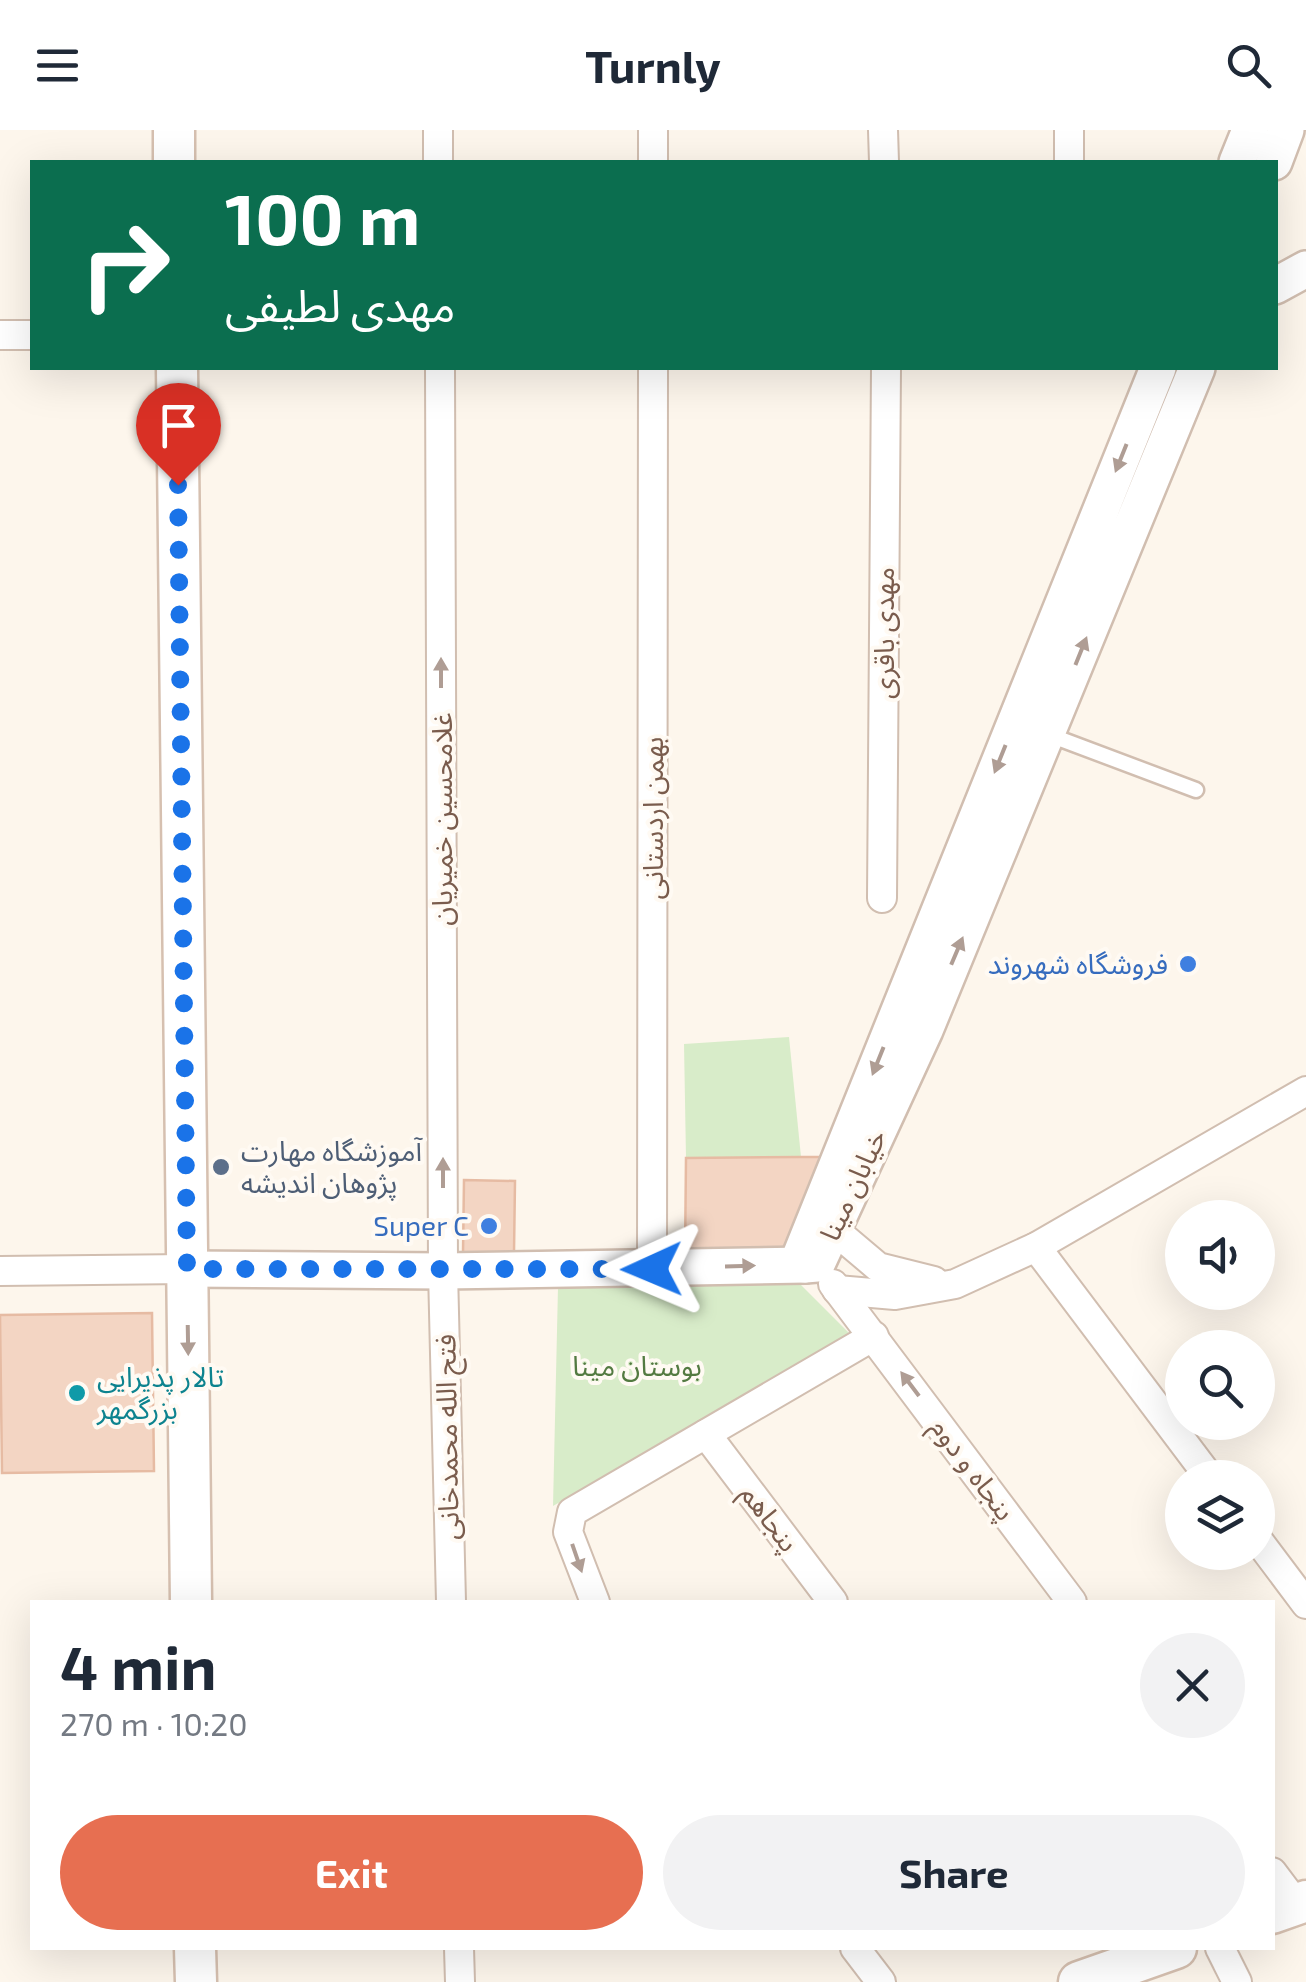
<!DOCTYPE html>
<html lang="en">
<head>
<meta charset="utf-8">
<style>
  :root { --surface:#fff; --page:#f2f2f3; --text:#1f2937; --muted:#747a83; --accent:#e76f51 }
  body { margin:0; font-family:"Exo 2","Noto Sans Arabic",sans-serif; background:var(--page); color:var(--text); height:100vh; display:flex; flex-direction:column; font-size:38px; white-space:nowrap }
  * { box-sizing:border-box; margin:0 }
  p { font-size:32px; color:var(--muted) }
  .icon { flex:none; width:55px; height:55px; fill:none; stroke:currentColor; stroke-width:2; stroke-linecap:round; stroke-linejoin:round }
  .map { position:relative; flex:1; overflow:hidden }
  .drawer { position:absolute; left:30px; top:1470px; width:1245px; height:350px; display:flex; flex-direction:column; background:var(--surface); border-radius:0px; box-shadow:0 10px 40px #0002 }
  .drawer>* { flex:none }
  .hud { position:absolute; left:30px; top:30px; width:1248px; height:210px; border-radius:0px; box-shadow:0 10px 40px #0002; background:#0b6e4f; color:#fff; overflow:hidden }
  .fabs { position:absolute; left:1165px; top:1070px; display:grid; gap:20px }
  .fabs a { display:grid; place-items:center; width:110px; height:110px; border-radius:50%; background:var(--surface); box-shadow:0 10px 40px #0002; font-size:50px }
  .pin { position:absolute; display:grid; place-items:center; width:85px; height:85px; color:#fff; margin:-102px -42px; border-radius:50% 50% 50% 0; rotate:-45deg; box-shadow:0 0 10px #0007 }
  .pin .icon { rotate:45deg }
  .me { position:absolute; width:110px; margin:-55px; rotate:269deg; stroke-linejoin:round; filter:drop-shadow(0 0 8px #0008) }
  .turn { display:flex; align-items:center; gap:35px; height:210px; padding:0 30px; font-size:45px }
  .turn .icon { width:130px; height:130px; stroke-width:2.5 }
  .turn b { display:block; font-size:70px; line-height:85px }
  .round { display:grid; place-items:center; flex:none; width:105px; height:105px; border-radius:52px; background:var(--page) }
  .summary { display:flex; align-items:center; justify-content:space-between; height:170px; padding:0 30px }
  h1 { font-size:60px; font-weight:700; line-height:75px }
  .primary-button { display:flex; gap:20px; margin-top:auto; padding:20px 30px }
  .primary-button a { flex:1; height:115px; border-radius:60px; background:var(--accent); color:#fff; font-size:40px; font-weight:700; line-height:115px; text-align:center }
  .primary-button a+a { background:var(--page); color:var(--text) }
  header { display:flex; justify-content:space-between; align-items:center; height:130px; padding:0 30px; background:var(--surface); font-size:45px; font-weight:700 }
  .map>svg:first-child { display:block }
  .green { fill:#d8ecc9 }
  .building { fill:#f3d5c3; stroke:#e6bba3; stroke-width:2.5 }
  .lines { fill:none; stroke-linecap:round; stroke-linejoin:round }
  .service-casing { stroke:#d1beb0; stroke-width:19 }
  .minor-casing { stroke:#d1beb0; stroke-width:32 }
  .tertiary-casing { stroke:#d1beb0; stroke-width:40 }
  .secondary-casing { stroke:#d6c0b0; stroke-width:45 }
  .service { stroke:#fff; stroke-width:14 }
  .minor { stroke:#fff; stroke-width:28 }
  .tertiary { stroke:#fff; stroke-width:35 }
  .secondary { stroke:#fff; stroke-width:40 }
  .oneway { fill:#af9d94 }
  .route { stroke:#1a73e8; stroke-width:18; stroke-dasharray:0 32.4 }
  .shop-dot { fill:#3f7fe0; stroke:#fffaf3; stroke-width:4 }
  .service-dot { fill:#5c6f8a; stroke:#fffaf3; stroke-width:4 }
  .culture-dot { fill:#0f9aa8; stroke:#fffaf3; stroke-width:4 }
  .labels { text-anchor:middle; stroke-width:8; stroke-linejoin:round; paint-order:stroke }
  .street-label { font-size:28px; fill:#7a5c4d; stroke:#fffaf3 }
  .shop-label { font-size:28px; fill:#366cbe; stroke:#fffaf3; text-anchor:end }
  .service-label { font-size:28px; fill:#4e5e75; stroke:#fffaf3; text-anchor:start }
  .park-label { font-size:28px; fill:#537a41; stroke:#fffaf3 }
  .culture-label { font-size:28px; fill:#0d838f; stroke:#fffaf3; text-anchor:start }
</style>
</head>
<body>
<header><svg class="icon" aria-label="menu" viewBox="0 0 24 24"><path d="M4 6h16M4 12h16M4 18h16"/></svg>Turnly<svg class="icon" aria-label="search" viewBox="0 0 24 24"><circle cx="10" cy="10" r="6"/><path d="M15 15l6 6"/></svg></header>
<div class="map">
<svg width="1306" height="1852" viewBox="0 0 1306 1852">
  <rect width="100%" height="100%" fill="#fdf6ec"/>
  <g class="green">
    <path d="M789 907 801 1027 686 1028 684 914Z"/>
    <path d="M799 1153 851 1205 553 1376 558 1157Z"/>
  </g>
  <g class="building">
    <path d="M801 1027H829L790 1123 685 1126 686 1028Z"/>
    <path d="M464 1050 515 1051 514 1123H463Z"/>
    <path d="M152 1183 154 1341 2 1343 0 1185Z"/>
  </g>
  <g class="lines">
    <g class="service-casing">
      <path id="service" d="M1047 604 1196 660"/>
    </g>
    <g class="minor-casing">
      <g id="minor">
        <path d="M438 0V32"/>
        <path d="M653 0V32"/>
        <path d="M883 0 884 32"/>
        <path d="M1069 0V32"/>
        <path d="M0 205H32"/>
        <path d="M440 238 443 1141 451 1472"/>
        <path d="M882 768 886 238"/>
        <path d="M833 1099 878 1137 934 1151"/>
        <path d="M1036 1117 1210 1348"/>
        <path d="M652 1139 653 238"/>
        <path d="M0 1141 187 1139"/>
        <path d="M833 1154 1072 1472"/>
        <path d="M837 1160 895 1165 955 1154 1036 1117 1306 961"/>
        <path d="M706 1304 833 1472"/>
        <path d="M1258 1410 1306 1474"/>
        <path d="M595 1472 568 1402 572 1382 874 1206"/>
        <path d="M1272 1742 1297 1775"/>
        <path d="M459 1818 460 1852"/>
        <path d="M855 1818 881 1852"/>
        <path d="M1220 1818 1237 1852"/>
      </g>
    </g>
    <g class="tertiary-casing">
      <g id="tertiary">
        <path d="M1237 32 1250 0"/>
        <path d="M1274 32 1286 0"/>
        <path d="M1275 156 1306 139"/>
        <path d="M1158 238 801 1124 805 1135 817 1134 925 900 1197 238"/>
        <path d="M187 1139 443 1141 805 1135"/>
      </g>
    </g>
    <g class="secondary-casing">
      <g id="secondary">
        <path d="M174 0V32"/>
        <path d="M177 238 191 1472"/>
        <path d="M1272 1783 1306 1771"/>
        <path d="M195 1818 196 1852"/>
        <path d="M1079 1852 1176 1818"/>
      </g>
    </g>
    <use href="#service" class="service"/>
    <use href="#minor" class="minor"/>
    <use href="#tertiary" class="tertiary"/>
    <use href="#secondary" class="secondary"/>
  </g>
  <defs><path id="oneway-solid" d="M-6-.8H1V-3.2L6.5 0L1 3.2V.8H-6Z" transform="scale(2.5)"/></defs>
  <g class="oneway">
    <use href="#oneway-solid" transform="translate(1121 328) rotate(112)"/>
    <use href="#oneway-solid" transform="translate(1081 521) rotate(-68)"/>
    <use href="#oneway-solid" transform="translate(441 543) rotate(-90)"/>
    <use href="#oneway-solid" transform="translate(1000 629) rotate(112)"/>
    <use href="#oneway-solid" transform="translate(957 821) rotate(-67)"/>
    <use href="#oneway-solid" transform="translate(878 931) rotate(112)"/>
    <use href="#oneway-solid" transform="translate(443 1043) rotate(-90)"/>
    <use href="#oneway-solid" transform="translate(740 1136) rotate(-2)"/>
    <use href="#oneway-solid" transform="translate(188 1210) rotate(89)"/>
    <use href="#oneway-solid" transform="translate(910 1254) rotate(-127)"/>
    <use href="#oneway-solid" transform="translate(577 1428) rotate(71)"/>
  </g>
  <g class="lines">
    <path class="route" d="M178 355 187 1139H652"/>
  </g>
  <g class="shop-dot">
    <circle cx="1188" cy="834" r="10"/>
    <circle cx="489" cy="1096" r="10"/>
  </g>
  <circle class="service-dot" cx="221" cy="1037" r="10"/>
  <circle class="culture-dot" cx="77" cy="1263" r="10"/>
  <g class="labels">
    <g class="street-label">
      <text transform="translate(884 503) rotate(-90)" y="10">مهدی باقری</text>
      <text transform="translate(653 688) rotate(-90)" y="10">بهمن اردستانی</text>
      <text transform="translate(442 689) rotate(-90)" y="10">غلامحسین خمیریان</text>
      <text transform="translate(853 1055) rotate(-65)" y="10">خیابان مینا</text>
      <text transform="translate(447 1307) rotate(-91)" y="10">فتح الله محمدخانی</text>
      <text transform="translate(973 1339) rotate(53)" y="10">پنجاه و دوم</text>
      <text transform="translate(770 1388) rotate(53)" y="10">پنجاهم</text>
    </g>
    <g class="shop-label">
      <text x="1168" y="844">فروشگاه شهروند</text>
      <text x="469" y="1106">Super C</text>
    </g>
    <g class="service-label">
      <text x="241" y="1031">آموزشگاه مهارت<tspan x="241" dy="32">پژوهان اندیشه</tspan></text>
    </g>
    <g class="park-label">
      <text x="637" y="1246">بوستان مینا</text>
    </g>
    <g class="culture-label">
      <text x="97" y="1257">تالار پذیرایی<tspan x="97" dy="32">بزرگمهر</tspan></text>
    </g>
  </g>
</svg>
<div class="fabs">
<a><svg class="icon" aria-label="sound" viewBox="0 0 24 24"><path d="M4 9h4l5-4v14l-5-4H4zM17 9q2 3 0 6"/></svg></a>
<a><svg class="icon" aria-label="search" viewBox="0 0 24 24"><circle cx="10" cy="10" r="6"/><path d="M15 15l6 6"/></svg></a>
<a><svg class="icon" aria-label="layers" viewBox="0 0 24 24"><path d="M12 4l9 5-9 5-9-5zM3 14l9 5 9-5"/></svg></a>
</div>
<div class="pin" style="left:178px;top:355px;background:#d93025"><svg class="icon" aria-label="arrive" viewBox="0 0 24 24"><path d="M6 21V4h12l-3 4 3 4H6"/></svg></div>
<svg class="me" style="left:652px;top:1139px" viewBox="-20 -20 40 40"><path d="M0-17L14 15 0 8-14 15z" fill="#1a73e8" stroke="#fff" stroke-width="4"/></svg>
<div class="hud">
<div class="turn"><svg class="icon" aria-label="right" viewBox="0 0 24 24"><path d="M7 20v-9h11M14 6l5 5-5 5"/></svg><div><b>100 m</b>مهدی لطیفی</div></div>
</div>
<section class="drawer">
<div class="summary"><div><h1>4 min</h1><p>270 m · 10:20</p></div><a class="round"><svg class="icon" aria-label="close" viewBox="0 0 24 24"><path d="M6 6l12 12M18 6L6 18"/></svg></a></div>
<div class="primary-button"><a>Exit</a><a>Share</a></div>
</section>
</div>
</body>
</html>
